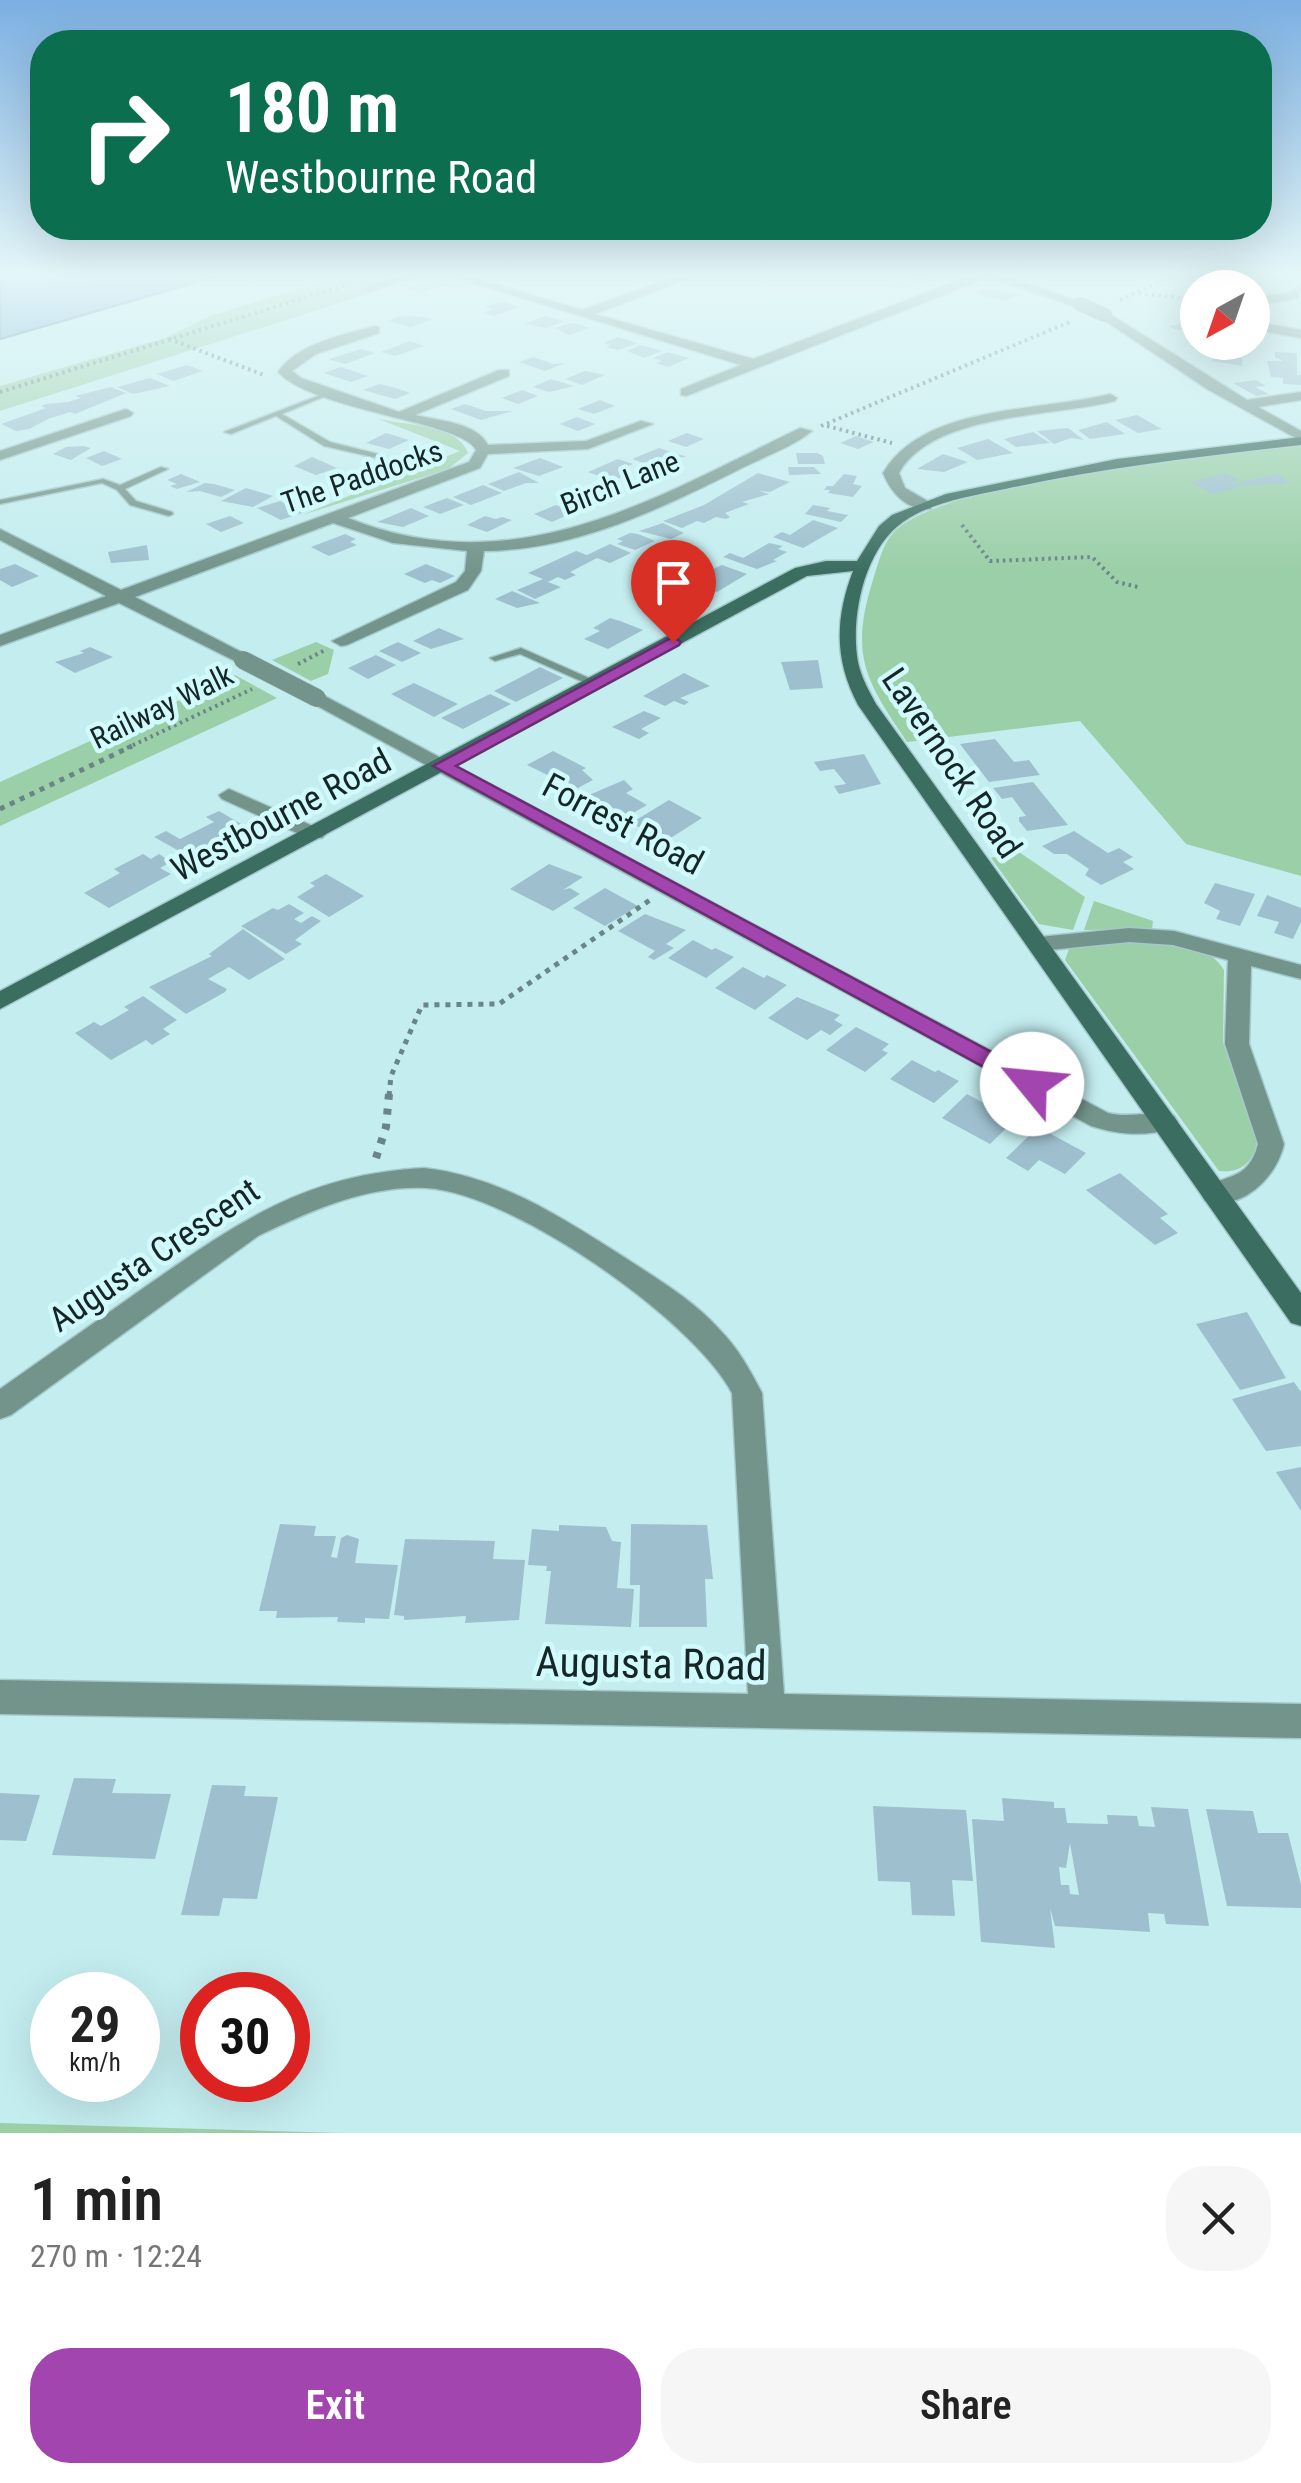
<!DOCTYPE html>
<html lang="en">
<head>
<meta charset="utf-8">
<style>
  :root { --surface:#fff; --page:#f6f6f6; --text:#222; --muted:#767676; --accent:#a245ae }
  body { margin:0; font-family:"Roboto Condensed",sans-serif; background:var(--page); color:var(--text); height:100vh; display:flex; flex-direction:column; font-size:38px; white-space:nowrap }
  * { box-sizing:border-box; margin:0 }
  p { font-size:32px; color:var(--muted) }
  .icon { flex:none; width:55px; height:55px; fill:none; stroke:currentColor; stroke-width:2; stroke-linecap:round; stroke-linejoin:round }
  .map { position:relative; height:2133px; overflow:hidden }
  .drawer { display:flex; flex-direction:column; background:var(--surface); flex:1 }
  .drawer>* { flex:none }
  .guide { position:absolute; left:30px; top:30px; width:1242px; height:210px; border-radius:40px; box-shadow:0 10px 40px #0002; background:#0b6e4f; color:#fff; overflow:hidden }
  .needle { width:65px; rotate:220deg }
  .buttons { position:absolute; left:1180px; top:270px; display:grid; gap:20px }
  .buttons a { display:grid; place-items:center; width:90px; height:90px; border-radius:50%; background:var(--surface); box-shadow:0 10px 40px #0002; font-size:50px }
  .speed { position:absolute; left:30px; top:1972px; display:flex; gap:20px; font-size:50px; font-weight:700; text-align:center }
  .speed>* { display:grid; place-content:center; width:130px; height:130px; border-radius:50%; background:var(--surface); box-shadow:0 10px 40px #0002; line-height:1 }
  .speed small { font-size:25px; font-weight:400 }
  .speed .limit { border:15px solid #d22; background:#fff; color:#111 }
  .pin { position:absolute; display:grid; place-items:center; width:85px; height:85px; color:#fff; margin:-102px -42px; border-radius:50% 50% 50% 0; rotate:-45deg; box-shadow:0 0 10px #0007 }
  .pin .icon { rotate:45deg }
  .me { position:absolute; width:110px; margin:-55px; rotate:298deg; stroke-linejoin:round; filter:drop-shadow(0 0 8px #0008) }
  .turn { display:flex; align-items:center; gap:35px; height:210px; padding:0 30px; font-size:45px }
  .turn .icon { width:130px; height:130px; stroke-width:2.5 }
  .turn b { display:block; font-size:70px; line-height:85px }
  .round { display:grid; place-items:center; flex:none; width:105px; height:105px; border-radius:40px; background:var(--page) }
  .summary { display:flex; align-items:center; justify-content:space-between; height:170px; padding:0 30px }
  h1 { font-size:60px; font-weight:600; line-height:75px }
  .action { display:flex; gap:20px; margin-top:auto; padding:20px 30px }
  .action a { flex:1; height:115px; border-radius:40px; background:var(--accent); color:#fff; font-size:40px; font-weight:600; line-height:115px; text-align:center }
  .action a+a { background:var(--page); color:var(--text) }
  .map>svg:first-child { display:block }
  .green { fill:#9bcfa7 }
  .water { fill:#78a7d7; stroke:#5b80a2; stroke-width:2.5 }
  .building { fill:#9ec0ce; fill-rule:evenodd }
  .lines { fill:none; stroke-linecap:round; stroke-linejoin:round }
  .lane-casing { stroke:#a5c9cb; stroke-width:3 }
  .street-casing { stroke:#a5c9cb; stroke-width:3 }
  .secondary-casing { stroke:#a5c9cb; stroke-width:3 }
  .path-far2 { stroke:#698587; stroke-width:4; stroke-dasharray:2.5 4; stroke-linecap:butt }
  .path-far1 { stroke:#698587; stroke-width:5; stroke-dasharray:5 6; stroke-linecap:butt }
  .path { stroke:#698587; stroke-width:8; stroke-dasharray:6 9; stroke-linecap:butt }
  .lane { fill:#73948b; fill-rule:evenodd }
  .street { fill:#73948b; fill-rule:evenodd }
  .secondary { fill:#3b6d60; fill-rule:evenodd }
  .street-bridge-far1-casing { stroke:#a5c9cb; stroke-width:15; stroke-linecap:butt }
  .street-bridge-casing { stroke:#a5c9cb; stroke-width:19; stroke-linecap:butt }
  .street-bridge-far1 { stroke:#73948b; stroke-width:14 }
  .street-bridge { stroke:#73948b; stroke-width:18 }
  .route { fill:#a245ae; stroke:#692d71; stroke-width:2.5 }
  .labels { text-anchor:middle; stroke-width:9; stroke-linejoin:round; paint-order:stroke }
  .far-street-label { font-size:30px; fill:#162627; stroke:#d1fafc }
  .street-label { font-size:35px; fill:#162627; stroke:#d1fafc }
  .near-street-label { font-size:42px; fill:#162627; stroke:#d1fafc }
</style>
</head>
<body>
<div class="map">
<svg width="1301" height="2133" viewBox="0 0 1301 2133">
  <rect width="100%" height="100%" fill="#c4edef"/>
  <g class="green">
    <path d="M353 273H407L358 288 371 293 0 411V386L165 338 212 315Z"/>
    <path d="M376 418C403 426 458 423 468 453L448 469 302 515 460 451Z"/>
    <path d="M1301 445V876L1186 844 1080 721 907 742C866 681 849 656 873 580 878 565 882 544 894 532 946 479 1220 454 1301 445Z"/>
    <path d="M316 642 334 650 328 674 311 681 272 660Z"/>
    <path d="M235 675 277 698 0 826V782Z"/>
    <path d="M1016 850 1085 897 1073 930 1039 924 991 858Z"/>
    <path d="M1094 901 1153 921 1152 929 1084 930Z"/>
    <path d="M1129 941C1160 943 1207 940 1224 970L1223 1043 1257 1141C1254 1161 1241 1174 1219 1171L1065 960 1069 949 1077 945Z"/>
    <path d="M0 2123 341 2133H0Z"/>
  </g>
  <path class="water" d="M0 273H228L0 339Z"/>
  <g class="building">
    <path d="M920 273 934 277 903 289 887 285Z"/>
    <path d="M442 279 465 286 455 289 443 285 421 293 407 288Z"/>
    <path d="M980 290H998L1018 295 1005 301 973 293Z"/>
    <path d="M500 301 519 307 494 316 483 313 493 309 486 307Z"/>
    <path d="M400 316 424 317 433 319 411 327 388 321Z"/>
    <path d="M545 316 565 321 546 328 524 324Z"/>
    <path d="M1193 322 1198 325V339L1183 332 1192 329 1176 330 1168 326Z"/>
    <path d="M570 323 578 324 589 328 569 335 555 328Z"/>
    <path d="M618 337 637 343 618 350 606 347 611 345 604 343Z"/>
    <path d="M410 341 424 346 395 356 381 352Z"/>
    <path d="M641 345 662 351 644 358 627 351Z"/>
    <path d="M361 349 375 353 345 364 329 359Z"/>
    <path d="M668 352 689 358 668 367 656 363 662 361 653 358Z"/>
    <path d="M1275 352 1297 353V375H1301V385L1283 384V378L1271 377 1267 361H1283L1275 357Z"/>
    <path d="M1215 353 1242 358V366L1212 361Z"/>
    <path d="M533 357 553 364 565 363 545 371 519 362Z"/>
    <path d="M187 365 203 371 173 381 157 374Z"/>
    <path d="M341 367 368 376 351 382 324 373Z"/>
    <path d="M585 371 605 375 582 385 565 379Z"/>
    <path d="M150 378 170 386 133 394 117 387Z"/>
    <path d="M551 379 574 386 549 392 533 387Z"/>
    <path d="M1256 380 1266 386 1255 387 1269 394 1256 396 1233 383Z"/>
    <path d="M379 384 393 387 410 393 395 399 363 390Z"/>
    <path d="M111 387 126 393 75 414 70 412 48 419 29 429 16 431 1 424 46 408 41 406 46 404 68 402 81 398 75 396Z"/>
    <path d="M522 390 538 396 518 404 502 398Z"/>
    <path d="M600 400 615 406 594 414 578 409Z"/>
    <path d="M465 404 486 411H513L481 420 451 409Z"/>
    <path d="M1137 415 1162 429 1138 433 1115 420Z"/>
    <path d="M577 417 595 424 578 431 560 424Z"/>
    <path d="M1107 422 1125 434 1090 439 1078 430Z"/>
    <path d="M1068 428 1084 440 1071 438 1054 444 1037 431Z"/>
    <path d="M1033 432 1050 443 1016 447 1004 439Z"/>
    <path d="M386 433 409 440 389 449 366 443Z"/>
    <path d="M687 433 704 439 686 447 668 441Z"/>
    <path d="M856 436 874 442 858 449 840 443Z"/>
    <path d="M988 439 1013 453 977 460 957 448Z"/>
    <path d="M83 446 91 448 71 460 53 454 66 447Z"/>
    <path d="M659 448 687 457 670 458 652 466 632 459Z"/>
    <path d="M104 451 122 459 102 466 86 458Z"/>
    <path d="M796 453H817L823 456 825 464H798Z"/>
    <path d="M943 454 968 462 944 472 917 469Z"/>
    <path d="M312 457 337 468 316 475 294 466Z"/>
    <path d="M540 458 563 467 539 476 513 468Z"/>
    <path d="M618 459 633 464 619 470 629 474 613 481 588 472Z"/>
    <path d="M788 467H814L821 474 789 475Z"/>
    <path d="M519 472 539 483H526L504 491 488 484Z"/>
    <path d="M758 473 790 482 770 492 759 491 769 494 742 502 749 504 725 513 730 517 726 519 716 517 704 523 697 521 682 528 663 521 704 505Z"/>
    <path d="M1225 473 1240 480 1232 483 1235 484 1277 474 1289 482 1279 485 1264 479 1274 484 1242 486 1213 494 1190 482Z"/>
    <path d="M181 474 200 482 177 489 170 486 177 484 167 480Z"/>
    <path d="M844 474 857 476 853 484 862 486 853 497 828 493 830 490H824L827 486H833Z"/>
    <path d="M205 483 214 484 235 490 221 497 200 491 186 492Z"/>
    <path d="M483 485 502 493 471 505 453 497Z"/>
    <path d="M246 488 273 496 253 507 221 501Z"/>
    <path d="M602 489 619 496 598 504 581 497Z"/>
    <path d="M447 498 464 505 440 514 423 507Z"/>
    <path d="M577 498 595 505 579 512 561 504Z"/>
    <path d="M280 501 295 509 302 506 308 511 281 520 257 508Z"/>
    <path d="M556 505 574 512 552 522 534 514Z"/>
    <path d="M813 505 830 508 827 511 848 515 841 522 805 514Z"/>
    <path d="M411 508 429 516 403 527 377 522Z"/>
    <path d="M230 516 244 523 221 532 206 524Z"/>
    <path d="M485 516 496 519 502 517 512 520 487 532 467 525Z"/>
    <path d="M813 520 838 528 803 548 773 537 782 532 790 535Z"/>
    <path d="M663 523 684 533 671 539 639 531Z"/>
    <path d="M630 533 638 534 655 541 635 550 617 544 623 541 617 539Z"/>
    <path d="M345 534 356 539 350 542 357 545 329 556 311 547Z"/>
    <path d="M769 543 783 546 778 549 787 552 773 560 777 561 757 569 723 557 730 553 743 558Z"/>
    <path d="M610 544 631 553 610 563 597 558 570 572 576 575 565 580 558 577 548 582 561 587 535 599 517 590 543 579 528 573 576 551 587 555Z"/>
    <path d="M147 545 149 560 111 563 108 552Z"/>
    <path d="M15 564 39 576 12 587 0 580V569Z"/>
    <path d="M426 564 455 576 440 583 432 580 425 583 404 574Z"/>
    <path d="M722 565 747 574 717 592 686 581Z"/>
    <path d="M676 584 702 595 697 597 699 601 679 612 673 610 665 618 638 607 669 596 660 593Z"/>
    <path d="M512 591 540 603 517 608 495 599Z"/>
    <path d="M610 618 620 621 643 630 608 649 584 639 600 631 593 628Z"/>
    <path d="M439 628 464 639 431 649 413 641Z"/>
    <path d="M398 642 421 653 402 662 379 651Z"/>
    <path d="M90 647 113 657 75 673 55 662 84 653 80 651Z"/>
    <path d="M376 655 396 665 368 679 348 668Z"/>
    <path d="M818 660 823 688 790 690 781 662Z"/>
    <path d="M540 667 563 678 516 702 494 691Z"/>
    <path d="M684 673 710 686 680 698 689 702 684 705 674 701 665 706 643 696Z"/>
    <path d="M414 683 458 704 434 717 391 694Z"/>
    <path d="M490 694 511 704 463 729 441 718Z"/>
    <path d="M644 711 661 718 641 729 649 733 639 739 612 727Z"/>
    <path d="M995 739 1014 762 1029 760 1040 775 989 782 960 744Z"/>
    <path d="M553 751 586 768 582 770 593 780 576 789 527 765Z"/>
    <path d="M864 754 881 784 839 794 834 786 846 784 834 769 820 771 814 762Z"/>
    <path d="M624 780 633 789 626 793 647 805 628 816 589 795Z"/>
    <path d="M1033 782 1068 825 1027 831 1019 821V817L1026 816 1012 797 1002 799 993 788Z"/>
    <path d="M669 800 702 818 666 841 631 823Z"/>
    <path d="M219 811 253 831 197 861 154 837 166 831 180 839 214 822 206 817Z"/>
    <path d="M1074 831 1108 853 1119 848 1133 857 1123 862 1134 869 1101 885 1085 875 1089 869 1067 854H1054L1042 846Z"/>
    <path d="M143 854 151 859 159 854 171 862 160 868 171 874 109 908 84 893 120 873 114 869Z"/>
    <path d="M549 864 583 877 563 890 570 888 580 894 553 911 510 889Z"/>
    <path d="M326 874 364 896 329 917 297 897 315 886 310 883Z"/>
    <path d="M1215 883 1255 894 1240 926 1216 919 1220 911 1204 903Z"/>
    <path d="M605 888 638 906 605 926 573 908Z"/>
    <path d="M1267 895 1301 908V922L1293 939 1274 933 1279 922 1257 916Z"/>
    <path d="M289 904 304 913 294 919 301 923 312 916 321 921 295 940 302 944 286 954 241 926 273 908 278 910Z"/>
    <path d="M645 914 686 930 666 944 674 948 654 960 648 957 655 951 618 931Z"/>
    <path d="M243 929 285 959 249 980 229 967 208 979 227 989 225 992 186 1014 149 987 212 956 209 954Z"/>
    <path d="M693 940 712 950 715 948 734 957 706 978 668 958Z"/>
    <path d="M743 967 764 978 767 975 787 985 755 1010 715 988Z"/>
    <path d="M143 996 177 1020 163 1029 170 1034 152 1045 146 1040 111 1060 75 1033 94 1022 101 1026 129 1010 124 1007Z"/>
    <path d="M797 997 840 1015 834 1020 843 1025 830 1035 821 1030 807 1040 768 1018Z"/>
    <path d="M856 1027 889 1044 882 1050 888 1053 865 1072 826 1050Z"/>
    <path d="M912 1060 935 1072 938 1070 959 1081 934 1103 890 1079Z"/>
    <path d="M967 1094 989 1106 993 1102 1019 1116 990 1144 942 1118Z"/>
    <path d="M1038 1127 1086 1153 1065 1174 1039 1160 1028 1171 1006 1158Z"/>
    <path d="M1120 1173 1168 1214 1160 1218 1178 1233 1155 1245 1086 1190Z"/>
    <path d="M1247 1312 1286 1378 1240 1390 1196 1324Z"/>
    <path d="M1294 1382 1301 1392V1446L1266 1451 1232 1399Z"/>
    <path d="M1301 1467V1511L1276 1472Z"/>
    <path d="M280 1524 316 1526 314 1536H336L331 1557 337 1558 341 1538 347 1535 359 1539 355 1563 398 1565 389 1619 365 1618V1623L337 1622 338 1617 276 1618 277 1611H259Z"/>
    <path d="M631 1524 707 1525 713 1579H705L707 1627H639L640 1585H630Z"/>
    <path d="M559 1525 606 1527 612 1541 621 1542 617 1588 634 1589 631 1627 545 1624 551 1571H546L547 1566 528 1565 532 1529 559 1531Z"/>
    <path d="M405 1539 495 1541 493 1559 525 1560 519 1620 465 1623 466 1616 404 1620V1616L394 1615Z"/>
    <path d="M74 1778 116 1779 112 1793 171 1794 155 1859 52 1855Z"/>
    <path d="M212 1785 246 1786 244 1796 278 1797 257 1899 223 1898 219 1916 181 1915Z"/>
    <path d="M0 1793 40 1795 26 1841 0 1840Z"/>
    <path d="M1002 1798 1054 1802V1808H1065L1067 1823 1108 1824 1107 1815 1137 1816 1139 1826 1155 1827 1151 1807 1188 1809 1209 1926 1166 1924 1164 1914 1148 1913 1150 1932 1055 1926 1050 1908 1055 1948 981 1942 972 1819 1004 1821ZM1070 1843 1079 1895 1070 1894 1069 1885H1061L1059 1867 1066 1868Z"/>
    <path d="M873 1806 966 1810 973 1881 952 1880 955 1916 912 1915 910 1882 878 1881Z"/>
    <path d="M1206 1809 1253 1811 1258 1833H1288L1301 1885V1908L1227 1906Z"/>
  </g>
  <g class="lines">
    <g class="lane-casing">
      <g id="lane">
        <path d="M328 392 333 393 282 414 330 442 386 456V460L324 446 276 416 231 434 224 432Z"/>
        <path d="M161 467 168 469 125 489 136 501 172 512 173 514 169 516 130 505 117 490 102 483 0 504V500L103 479 120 485Z"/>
        <path d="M521 648 598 682 600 684 598 686H592L520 654 495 661 490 658Z"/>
      </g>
    </g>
    <g class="street-casing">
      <g id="street">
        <path d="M406 273H424L370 292 360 289Z"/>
        <path d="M440 273H458L582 310 686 273H703L595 314 753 359 978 273H1000L1086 304 1076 307 989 277 686 396 681 395V389L741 365Z"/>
        <path d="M1301 284 1298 298 1252 306V298L1290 292Z"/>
        <path d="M1105 311 1247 400 1301 392V400L1258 407 1301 431V441L1207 389 1101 318Z"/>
        <path d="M1252 321 1301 330V338L1252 329Z"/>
        <path d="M375 326 379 327V333L316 354 292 371 301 378 399 412 499 370H509V376L415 415C439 421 476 422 488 445L586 441 641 421 653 424 588 449 488 454 480 468 348 518C514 585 654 499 800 428L812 431C794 446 766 456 744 467 662 508 578 550 484 551L481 571 468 590 347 645 341 646 332 641 456 582 465 571 467 551 393 543 333 523 135 597 249 656 252 660 243 665 119 603 0 646V635L106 596 0 540V529L121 590 469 462 476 450C462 421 316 412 278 372 298 343 343 335 375 326Z"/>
        <path d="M1110 394 1117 398 1115 401C1053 417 932 413 899 473L905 488 931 503V509C907 511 891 493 883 473 923 404 1039 412 1110 394Z"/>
        <path d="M126 409 133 413 131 416 0 460V451Z"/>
        <path d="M317 692 1108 1113C1130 1119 1153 1109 1174 1116L1178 1122 1174 1128C1144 1137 1120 1135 1091 1126L310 702V694Z"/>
        <path d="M229 789 322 830 326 834 322 838H308L222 799 219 795Z"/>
        <path d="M1129 928 1174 931 1301 965V979L1251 966 1249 1044 1284 1144C1277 1177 1242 1212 1205 1201L1201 1194C1217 1171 1247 1187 1258 1144L1225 1044 1228 960 1173 945 1129 942 1039 951 1028 944 1039 937Z"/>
        <path d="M424 1168C502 1177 562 1218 627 1259 659 1280 693 1300 719 1329 738 1348 750 1370 762 1393L784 1694 1301 1704V1738L0 1714V1680L748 1694 732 1393C693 1319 510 1192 426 1188 367 1185 310 1211 258 1236L11 1415 0 1419V1389C48 1355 97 1321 145 1287 238 1222 306 1174 424 1168Z"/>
      </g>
    </g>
    <g class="secondary-casing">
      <path id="secondary" d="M1301 437V445C1202 456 1103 468 1005 489 971 496 931 502 903 522 864 549 850 618 858 662 861 677 869 691 876 704L1301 1293V1326L1291 1323 858 705C834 660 835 618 853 571L807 576 0 1009V991L795 568 826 561H857L879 526 892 515 946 494 1117 459Z"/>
    </g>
    <g class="path-far2">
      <path d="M1139 293 1198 300"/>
      <path d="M1120 300 1178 273"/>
      <path d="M169 339 264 375"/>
      <path d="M0 392 349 284"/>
      <path d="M821 426 1072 321"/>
      <path d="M827 426 892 443"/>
      <path d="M962 525 990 561 1092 557 1117 582 1138 587"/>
      <path d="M298 664 327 649"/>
      <path d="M127 748 252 689"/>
    </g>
    <g class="path-far1">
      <path d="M0 809 132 746"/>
      <path d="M389 1096 391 1076 422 1005 499 1004 650 900"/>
    </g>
    <path class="path" d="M376 1158 386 1127 389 1094"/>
    <use href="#lane" class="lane"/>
    <use href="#street" class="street"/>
    <use href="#secondary" class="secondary"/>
    <g class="street-bridge-far1-casing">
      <path id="street-bridge-far1" d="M1080 304 1105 315"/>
    </g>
    <g class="street-bridge-casing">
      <path id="street-bridge" d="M243 660 317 698"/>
    </g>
    <use href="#street-bridge-far1" class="street-bridge-far1"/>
    <use href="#street-bridge" class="street-bridge"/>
  </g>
  <linearGradient id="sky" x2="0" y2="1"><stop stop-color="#7bafe1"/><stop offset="0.48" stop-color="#e4f7f8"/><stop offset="1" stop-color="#e4f7f8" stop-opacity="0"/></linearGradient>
  <rect width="1301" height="572" fill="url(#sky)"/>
  <path class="route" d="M673 637 681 642 679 645 456 766 1040 1078 1044 1084 1040 1089H1024L433 766Z"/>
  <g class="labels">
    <g class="far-street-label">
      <text transform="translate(362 477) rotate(-19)" y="10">The Paddocks</text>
      <text transform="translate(620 483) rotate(-22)" y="10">Birch Lane</text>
      <text transform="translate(162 707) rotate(-26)" y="10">Railway Walk</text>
    </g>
    <g class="street-label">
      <text transform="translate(952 763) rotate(56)" y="12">Lavernock Road</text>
      <text transform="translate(281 815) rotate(-28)" y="12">Westbourne Road</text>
      <text transform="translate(623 824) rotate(28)" y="12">Forrest Road</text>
      <text transform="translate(154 1255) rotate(-34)" y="12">Augusta Crescent</text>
    </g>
    <g class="near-street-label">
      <text transform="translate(651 1663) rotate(1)" y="15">Augusta Road</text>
    </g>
  </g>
</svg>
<div class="buttons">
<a><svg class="needle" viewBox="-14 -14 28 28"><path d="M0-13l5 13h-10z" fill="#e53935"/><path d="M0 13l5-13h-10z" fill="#767676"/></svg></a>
</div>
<div class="speed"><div>29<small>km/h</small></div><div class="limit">30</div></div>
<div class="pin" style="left:673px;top:642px;background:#d93025"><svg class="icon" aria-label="arrive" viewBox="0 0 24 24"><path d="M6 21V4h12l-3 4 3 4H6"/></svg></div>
<svg class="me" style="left:1032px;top:1084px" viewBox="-20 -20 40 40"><circle r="19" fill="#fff"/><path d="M0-13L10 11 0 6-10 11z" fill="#a245ae"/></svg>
<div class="guide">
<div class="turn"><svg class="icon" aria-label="right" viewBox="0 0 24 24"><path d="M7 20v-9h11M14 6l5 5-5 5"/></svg><div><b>180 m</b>Westbourne Road</div></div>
</div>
</div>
<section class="drawer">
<div class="summary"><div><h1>1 min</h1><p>270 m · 12:24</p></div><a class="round"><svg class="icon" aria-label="close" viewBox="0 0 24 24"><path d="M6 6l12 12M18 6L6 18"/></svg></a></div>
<div class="action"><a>Exit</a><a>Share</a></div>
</section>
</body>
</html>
